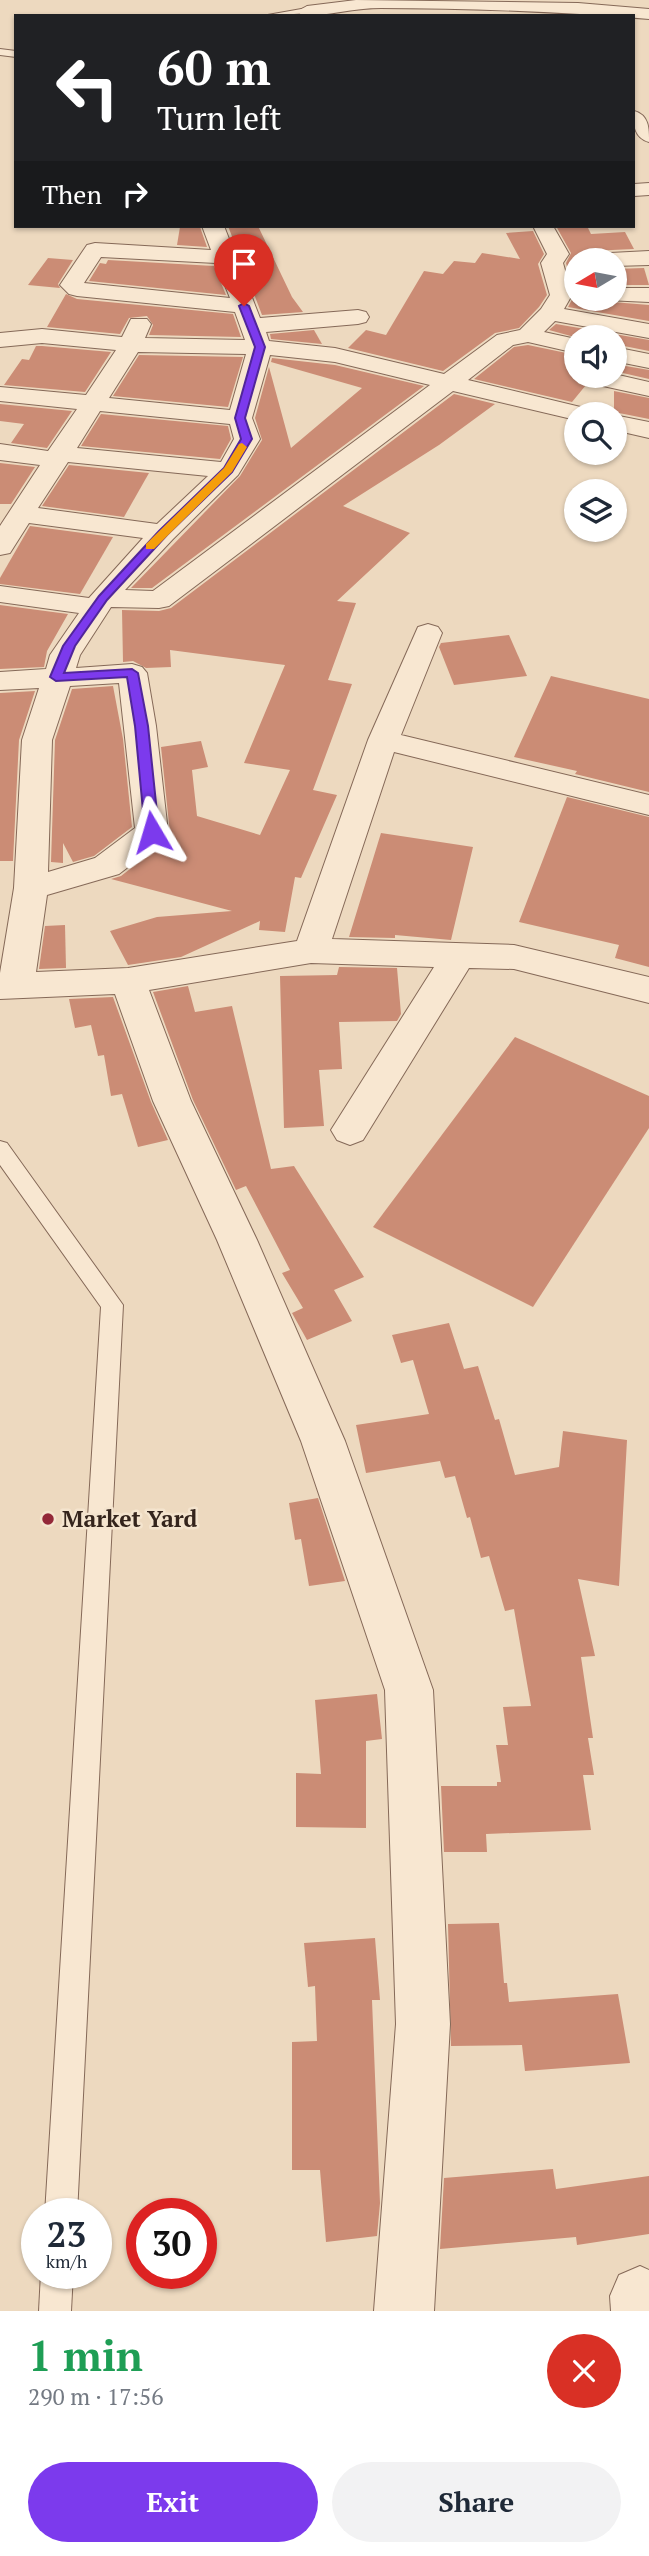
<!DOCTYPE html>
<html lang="en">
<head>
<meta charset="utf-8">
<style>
  :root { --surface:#fff; --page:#f2f2f3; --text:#1f2937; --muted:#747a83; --accent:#7c3aed }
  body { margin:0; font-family:"PT Serif",serif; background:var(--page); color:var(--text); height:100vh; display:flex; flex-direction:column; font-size:26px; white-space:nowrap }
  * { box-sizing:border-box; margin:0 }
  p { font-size:23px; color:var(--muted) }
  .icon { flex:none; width:38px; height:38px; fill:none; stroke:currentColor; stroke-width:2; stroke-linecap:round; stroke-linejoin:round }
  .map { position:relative; height:2311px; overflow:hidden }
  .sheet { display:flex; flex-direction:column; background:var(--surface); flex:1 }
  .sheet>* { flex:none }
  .banner { position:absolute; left:14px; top:14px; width:621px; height:214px; border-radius:0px; box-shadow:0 2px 5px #0004; background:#202124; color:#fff; overflow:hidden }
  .needle { width:46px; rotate:260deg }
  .controls { position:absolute; left:564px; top:248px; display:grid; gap:14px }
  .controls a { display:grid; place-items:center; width:63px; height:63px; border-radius:50%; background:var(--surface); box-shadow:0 2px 5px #0004; font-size:35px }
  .speed { position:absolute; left:21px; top:2198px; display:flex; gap:14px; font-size:35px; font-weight:700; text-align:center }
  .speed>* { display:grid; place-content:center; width:91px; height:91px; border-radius:50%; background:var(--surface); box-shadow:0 2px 5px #0004; line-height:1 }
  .speed small { font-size:18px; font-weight:400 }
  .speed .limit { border:10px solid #d22; background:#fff; color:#111 }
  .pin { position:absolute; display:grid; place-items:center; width:60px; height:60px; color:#fff; margin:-72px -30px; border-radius:50% 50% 50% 0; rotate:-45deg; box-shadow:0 0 7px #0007 }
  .pin .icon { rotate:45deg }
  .me { position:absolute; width:77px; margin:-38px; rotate:353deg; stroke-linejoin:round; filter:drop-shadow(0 0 5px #0008) }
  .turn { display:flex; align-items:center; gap:24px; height:147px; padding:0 28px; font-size:32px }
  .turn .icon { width:91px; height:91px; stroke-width:2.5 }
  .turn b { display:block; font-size:49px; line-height:60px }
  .then { display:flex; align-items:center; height:66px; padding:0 28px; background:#0003; gap:14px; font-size:26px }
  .round { display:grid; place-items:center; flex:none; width:74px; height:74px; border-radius:37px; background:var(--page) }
  .overview { display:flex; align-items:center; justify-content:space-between; height:119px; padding:0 28px }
  h1 { font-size:42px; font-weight:600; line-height:52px; color:#1e9e55 }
  .primary-button { display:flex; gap:14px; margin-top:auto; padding:14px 28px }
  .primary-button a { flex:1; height:80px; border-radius:42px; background:var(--accent); color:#fff; font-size:28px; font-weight:600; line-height:80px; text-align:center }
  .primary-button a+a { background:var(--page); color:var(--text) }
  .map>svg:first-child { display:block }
  .building { fill:#cb8c75 }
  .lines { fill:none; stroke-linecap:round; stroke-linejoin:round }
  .service-casing { stroke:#856958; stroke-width:2 }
  .minor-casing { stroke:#856958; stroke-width:2 }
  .service { fill:#f8e7d1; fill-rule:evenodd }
  .minor { fill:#f8e7d1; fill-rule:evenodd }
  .route { fill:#7c3aed; stroke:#51269a; stroke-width:2 }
  .slow { fill:#f59e0b }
  .poi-dot { fill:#932838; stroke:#f4e4ce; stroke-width:2.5 }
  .labels { text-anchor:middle; stroke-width:5; stroke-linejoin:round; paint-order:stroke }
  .poi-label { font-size:23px; font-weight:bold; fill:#34241c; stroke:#f4e4ce; text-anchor:start }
</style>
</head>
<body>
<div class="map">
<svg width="649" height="2311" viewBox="0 0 649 2311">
  <rect width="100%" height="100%" fill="#edd9bf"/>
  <g class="building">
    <path d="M228 226H258L292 297 303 312 262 315Z"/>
    <path d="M556 226H587L591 234 625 232 634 249 590 251 582 253 576 261V299L649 305V321L568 307 575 294 566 263 571 253Z"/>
    <path d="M180 227H200L207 247 177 245Z"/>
    <path d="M533 231 544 254 538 264 547 295 539 307 519 328 495 333 443 371 348 348 366 330 386 335 424 271 443 274 454 261 475 263 482 253 520 259 506 233Z"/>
    <path d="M48 258 73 260 58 284 60 288 28 285Z"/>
    <path d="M108 260 214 266 226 295 89 281 100 263 106 264Z"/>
    <path d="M644 268 649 285H614V269Z"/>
    <path d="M66 294 77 299 233 314 241 337 149 335 153 325 147 316 129 318 120 334 47 327Z"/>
    <path d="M556 324 649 340V351L614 344V338H578L549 330Z"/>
    <path d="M314 330 322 344 271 339 270 334Z"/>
    <path d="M528 345 576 355 575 377 579 384 586 385 572 402 474 379 514 347Z"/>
    <path d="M36 346H42L111 352 85 392 4 385 22 359 29 360Z"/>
    <path d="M139 355 243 357 228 407 113 396Z"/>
    <path d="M272 358 335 365 424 386 152 588H131L240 476 262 440 255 418 269 367 291 448 362 388 271 362Z"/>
    <path d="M614 364 649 370V379L614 371Z"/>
    <path d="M614 391 649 398V419L614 412Z"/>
    <path d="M454 394 495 404 439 445 343 506 410 533 337 601 356 603 328 680 352 684 313 790 337 795 301 878 295 877 285 932 259 930 260 921 181 957 128 965 110 931 157 917 232 911 111 879 121 876 165 842 170 833 161 747 201 741 208 767 192 770 197 816 260 835 290 770 244 763 285 665 170 650 171 667 146 668 133 661 123 662 122 610 159 611 171 608Z"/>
    <path d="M0 404 72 411 47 448 11 443 24 424 0 421Z"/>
    <path d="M101 414 228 426 231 439 220 459 81 446Z"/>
    <path d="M0 463 35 467 11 504H0Z"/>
    <path d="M69 465 149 473 124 517 42 506Z"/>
    <path d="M30 526 113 537 80 594 0 584V578Z"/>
    <path d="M0 605 68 614 47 651 44 667 0 669Z"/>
    <path d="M509 635 527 676 454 685 439 647 441 643Z"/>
    <path d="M551 676 649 699V792L575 774 577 771 514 757Z"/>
    <path d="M113 686 123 739 132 827 94 856 73 862 63 843V863L51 862 55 740 72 689Z"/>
    <path d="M35 691 19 740 13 861H0V693Z"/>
    <path d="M567 797 649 817V967L615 958 619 945 519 922Z"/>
    <path d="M381 833 473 847 451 940 395 935V938L349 937Z"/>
    <path d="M65 925 66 968 39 969 45 926Z"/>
    <path d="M339 967 397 968 401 1014 397 1021 339 1022 342 1069 319 1070 324 1126 284 1128 280 976 337 975Z"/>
    <path d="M188 986 195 1012 232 1006 271 1169 294 1166 364 1277 334 1290 352 1321 307 1340 292 1313 303 1308 282 1273 290 1270 246 1186 236 1190 193 1100 153 992Z"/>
    <path d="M113 997 151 1102 168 1140 138 1147 122 1094 111 1096 104 1055 98 1056 91 1025 75 1028 69 999Z"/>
    <path d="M515 1037 649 1096V1128L533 1307 373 1227Z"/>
    <path d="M449 1323 464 1369 478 1366 495 1420 499 1419 515 1475 559 1467 563 1431 627 1440 619 1586 578 1579 595 1656 581 1657 593 1738H588L594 1775H583L591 1830 486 1834 487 1852H444L441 1786H497V1782H501L496 1745H508L503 1707 531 1706 514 1609 505 1611 489 1556 481 1558 470 1517 467 1518 455 1476 445 1478 440 1461 366 1473 356 1425 429 1414 413 1360 401 1363 392 1335Z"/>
    <path d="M318 1498 345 1581 309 1586 301 1539 295 1540 289 1503Z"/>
    <path d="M377 1694 382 1739 366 1741V1828L296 1827V1773L321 1774 315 1700Z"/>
    <path d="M499 1923 504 1983H507L509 2002 618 1994 630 2063 525 2071 522 2045 451 2046 448 1924Z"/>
    <path d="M375 1938 380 2000H372L380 2203 377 2236 326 2242 320 2170H292V2042L317 2041 315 1986 308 1987 304 1943Z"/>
    <path d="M553 2169 556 2189 649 2176V2234L577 2245 576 2237 440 2249 444 2178Z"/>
  </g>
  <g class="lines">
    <g class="service-casing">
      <g id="service">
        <path d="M307 8 310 9V13L262 16Z"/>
        <path d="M0 49 16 51V57L0 55Z"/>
        <path d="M0 1141 7 1143 123 1305 77 2214H45L101 1307 0 1165Z"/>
        <path d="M41 2273H73L71 2311H39Z"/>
      </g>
    </g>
    <g class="minor-casing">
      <g id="minor">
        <path d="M356 0 578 3 649 9V19C564 12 469 8 381 8 353 8 327 16 302 16L298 11 307 6Z"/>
        <path d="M634 111C649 115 649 128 649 142 634 138 633 124 634 111Z"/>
        <path d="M649 183V195L634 196V184Z"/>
        <path d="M202 226H224L260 318 358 310 366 312 369 317 366 322 358 324 266 332 269 341 335 348 444 374 497 335 520 330 541 309 550 295 541 263 547 254 533 226H553L569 254 563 263 572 295 564 309 649 324V338L555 321 544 332 576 339V353L528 342 513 345 468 380 593 410 596 415H576V420L453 391 169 606 159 608 111 607 80 655 76 668 132 664 142 667 147 673 156 726 168 832 163 840 119 874 47 895 36 972 128 968 297 941 368 740 418 627 428 624 438 627 442 633 401 735 649 795V815L394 752 332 939 514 945 649 977V1003L514 969 469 968 363 1140 350 1145 337 1140 331 1130 434 967 311 963 149 990 191 1101 257 1240 345 1441 433 1690 450 2024 434 2311H374L396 2024 385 1690 301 1441 217 1240 153 1101 115 994 0 999V973L14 888 22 740 39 688 0 690V672L46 669 50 655 79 613 0 602V586L89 598 143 538 29 523 10 553 0 555V526L40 465 0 460V444L48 451 77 409 0 401V387L86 395 116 350 42 343 0 347V333L42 329 122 337 131 319H147L151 324 145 338 245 340 235 312 77 296 69 294 60 285 87 245 95 243 211 250ZM101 257 216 263 230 298 84 283ZM138 352 246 354 230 410 109 398ZM270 355 335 362 430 385 153 591 125 590 173 539 238 475 260 439 252 418ZM100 411 230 424 234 439 221 462 77 448ZM68 462 208 476 157 524 38 508ZM119 683 135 828 95 858 48 872 52 740 70 686Z"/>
        <path d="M649 251V265L614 266V261H580L583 256 591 254Z"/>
        <path d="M614 288H649V302L606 300 614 299Z"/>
        <path d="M614 347 649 354V368L614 361Z"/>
        <path d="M614 374 649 382V396L580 381 577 376Z"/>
        <path d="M614 415 649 422V438L614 430Z"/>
        <path d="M640 2266 649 2270V2311H611L610 2296 619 2275Z"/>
      </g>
    </g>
    <use href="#service" class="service"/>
    <use href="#minor" class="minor"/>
  </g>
  <path class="route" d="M244 303 249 306 265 347 245 418 252 439 232 472 167 535 107 600 75 646 64 673 132 669 138 673 148 726 159 832 152 837 145 832 135 726 127 677 56 681 50 677 63 646 99 596 159 531 224 468 241 439 235 418 255 347 239 306Z"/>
  <path class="slow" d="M242 443 247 447 232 472 154 549H146V544L224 468 239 444Z"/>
  <circle class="poi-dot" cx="48" cy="1519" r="7"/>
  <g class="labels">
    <g class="poi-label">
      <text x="62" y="1527">Market Yard</text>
    </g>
  </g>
</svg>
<div class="controls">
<a><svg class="needle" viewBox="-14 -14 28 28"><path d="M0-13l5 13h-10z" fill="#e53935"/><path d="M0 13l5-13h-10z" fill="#747a83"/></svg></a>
<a><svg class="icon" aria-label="sound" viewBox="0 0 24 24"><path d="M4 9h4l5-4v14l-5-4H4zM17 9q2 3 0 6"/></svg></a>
<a><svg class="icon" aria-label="search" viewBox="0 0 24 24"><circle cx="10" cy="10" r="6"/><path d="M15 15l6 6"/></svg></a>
<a><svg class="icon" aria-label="layers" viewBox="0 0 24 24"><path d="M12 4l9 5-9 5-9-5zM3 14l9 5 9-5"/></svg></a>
</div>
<div class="speed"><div>23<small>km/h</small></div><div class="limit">30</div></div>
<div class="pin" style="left:244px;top:306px;background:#d93025"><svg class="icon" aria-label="arrive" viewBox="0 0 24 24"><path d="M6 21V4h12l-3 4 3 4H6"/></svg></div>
<svg class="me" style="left:152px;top:832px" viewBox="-20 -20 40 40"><path d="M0-17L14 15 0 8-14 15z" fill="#7c3aed" stroke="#fff" stroke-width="4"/></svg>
<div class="banner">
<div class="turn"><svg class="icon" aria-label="left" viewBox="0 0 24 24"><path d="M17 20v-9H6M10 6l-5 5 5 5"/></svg><div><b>60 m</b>Turn left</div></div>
<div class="then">Then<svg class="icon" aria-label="right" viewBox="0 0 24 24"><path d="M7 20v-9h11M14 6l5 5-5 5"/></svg></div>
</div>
</div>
<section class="sheet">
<div class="overview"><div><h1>1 min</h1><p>290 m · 17:56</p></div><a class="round" style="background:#d93025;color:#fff"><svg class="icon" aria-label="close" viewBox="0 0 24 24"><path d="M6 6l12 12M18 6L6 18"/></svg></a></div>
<div class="primary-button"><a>Exit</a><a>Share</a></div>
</section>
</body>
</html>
